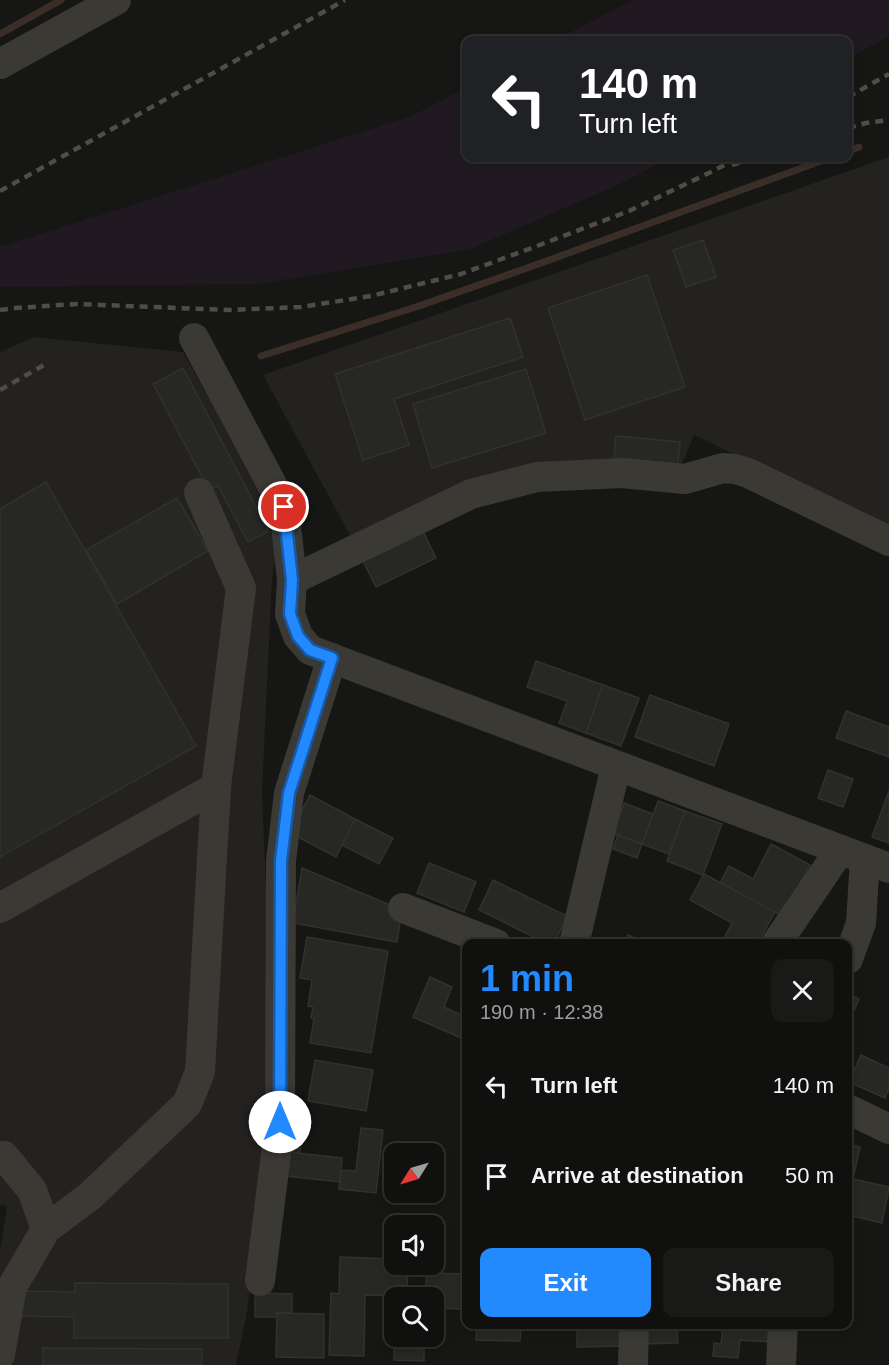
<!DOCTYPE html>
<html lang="en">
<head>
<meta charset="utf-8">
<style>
  :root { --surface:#10100f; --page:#191918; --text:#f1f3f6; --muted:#9c9d9e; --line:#30302f; --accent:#2389ff }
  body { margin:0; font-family:Helvetica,sans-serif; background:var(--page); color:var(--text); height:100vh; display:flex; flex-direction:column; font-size:22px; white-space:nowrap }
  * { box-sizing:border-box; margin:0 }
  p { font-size:20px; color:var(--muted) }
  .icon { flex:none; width:33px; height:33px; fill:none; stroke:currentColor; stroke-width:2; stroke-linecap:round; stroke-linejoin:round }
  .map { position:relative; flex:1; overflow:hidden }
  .sheet { position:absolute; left:462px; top:939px; width:390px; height:390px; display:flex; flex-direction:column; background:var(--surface); border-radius:12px; box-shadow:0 3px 9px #0003,0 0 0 2px var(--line) }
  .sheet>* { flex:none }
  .guide { position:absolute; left:462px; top:36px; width:390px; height:126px; border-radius:12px; box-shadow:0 3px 9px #0003,0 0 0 2px var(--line); background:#202124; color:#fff; overflow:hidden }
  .needle { width:39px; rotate:233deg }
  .tools { position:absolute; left:384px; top:1143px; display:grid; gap:12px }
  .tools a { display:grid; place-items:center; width:60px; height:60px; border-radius:12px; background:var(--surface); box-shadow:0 3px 9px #0003,0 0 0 2px var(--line); font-size:30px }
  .pin { position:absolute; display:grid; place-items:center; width:51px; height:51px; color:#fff; margin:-26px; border:3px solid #fff; border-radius:50%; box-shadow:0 2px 6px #0007 }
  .me { position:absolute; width:66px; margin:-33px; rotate:0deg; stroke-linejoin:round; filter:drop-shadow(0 0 4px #0008) }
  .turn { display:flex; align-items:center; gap:21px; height:126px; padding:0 18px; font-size:27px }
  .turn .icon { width:78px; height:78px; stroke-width:2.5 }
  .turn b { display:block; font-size:42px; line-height:51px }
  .round { display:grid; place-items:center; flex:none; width:63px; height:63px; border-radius:12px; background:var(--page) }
  .summary { display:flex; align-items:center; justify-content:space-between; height:102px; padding:0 18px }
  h1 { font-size:36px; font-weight:800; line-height:45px; color:var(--accent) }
  .action { display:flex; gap:12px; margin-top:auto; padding:12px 18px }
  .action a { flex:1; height:69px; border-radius:12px; background:var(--accent); color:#fff; font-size:24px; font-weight:800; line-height:69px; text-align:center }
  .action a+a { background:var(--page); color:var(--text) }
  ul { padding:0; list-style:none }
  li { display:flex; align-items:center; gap:18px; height:90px; padding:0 18px }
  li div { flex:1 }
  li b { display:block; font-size:22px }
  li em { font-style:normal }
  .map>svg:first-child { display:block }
  .built { fill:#232220 }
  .green { fill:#211921 }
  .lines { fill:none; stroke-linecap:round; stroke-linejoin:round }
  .stream { stroke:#3b2e29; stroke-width:7 }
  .building { fill:#272724; stroke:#32312e; stroke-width:1.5 }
  .minor { stroke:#3b3934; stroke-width:30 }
  .rail { stroke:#504d47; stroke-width:4.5; stroke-dasharray:8 6; stroke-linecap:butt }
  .route-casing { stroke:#1759a6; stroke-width:15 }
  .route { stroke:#2389ff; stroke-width:10 }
</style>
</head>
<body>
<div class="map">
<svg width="889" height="1365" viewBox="0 0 889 1365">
  <rect width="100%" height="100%" fill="#161614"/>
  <g class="built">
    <path d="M889 157V529L694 435 680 468 605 463 352 539 263 375Z"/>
    <path d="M34 337 183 352 280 523 272 578 262 792 275 1110 246 1318 236 1365H0V1252L7 1206 0 1205V352Z"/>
  </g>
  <g class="green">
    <path d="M633 0H889V36L848 59V40H555Z"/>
    <path d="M466 87V158H669L618 185 470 249 257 284 0 287V247L412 116Z"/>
  </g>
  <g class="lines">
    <g class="stream">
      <path d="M0 34 61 0"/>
      <path d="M848 151 859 147"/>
      <path d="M261 356 416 307 530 267 829 158"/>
    </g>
  </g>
  <g class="building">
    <path d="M703 240 716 277 686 287 673 250Z"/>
    <path d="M647 275 685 387 585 420 548 308Z"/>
    <path d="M510 318 523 357 394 399 409 445 363 460 335 374Z"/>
    <path d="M183 368 269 531 248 542 218 486 209 490 153 384Z"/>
    <path d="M526 369 546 433 432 468 413 404Z"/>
    <path d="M616 436 680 442 678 464 614 458Z"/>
    <path d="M46 482 196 746 0 857V509Z"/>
    <path d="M177 498 208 551 117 604 86 550Z"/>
    <path d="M419 523 436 558 376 587 359 553Z"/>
    <path d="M536 661 603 685 586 733 559 723 567 701 527 687Z"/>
    <path d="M603 685 639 698 621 746 586 733Z"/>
    <path d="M650 695 729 724 714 766 635 737Z"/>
    <path d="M846 711 889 727V757L836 738Z"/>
    <path d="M828 770 853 779 843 807 818 798Z"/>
    <path d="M889 791V843L872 837Z"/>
    <path d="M310 795 355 819 336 857 290 833Z"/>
    <path d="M658 801 685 811 669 854 642 844Z"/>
    <path d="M624 803 653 814 642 844 613 834Z"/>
    <path d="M685 811 722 824 703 875 667 861Z"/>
    <path d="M355 819 393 838 379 864 342 845Z"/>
    <path d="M618 835 642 844 637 858 613 849Z"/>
    <path d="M771 844 810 865 782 916 720 883 729 866 753 879Z"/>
    <path d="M429 863 476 882 464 912 417 893Z"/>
    <path d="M302 868 402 910 397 942 293 923Z"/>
    <path d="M704 874 775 912 760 939 756 937 753 944H721L732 923 690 900Z"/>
    <path d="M493 880 567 916 554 944H548L479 910Z"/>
    <path d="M628 935 647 944H624Z"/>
    <path d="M307 937 388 951 371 1053 310 1043 314 1019 311 1018 313 1007 308 1006 312 980 300 978Z"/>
    <path d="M430 977 452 987 444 1007 466 1017V1040L413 1017Z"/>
    <path d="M848 993 859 999 848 1024Z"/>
    <path d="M861 1055 889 1068V1088L885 1098 849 1082Z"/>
    <path d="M315 1060 373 1070 366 1111 308 1101Z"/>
    <path d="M287 1116 304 1118 300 1153 283 1151Z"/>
    <path d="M361 1128 383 1130 376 1193 339 1189 341 1170 356 1171Z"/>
    <path d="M848 1144 860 1147 853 1179 889 1187 882 1223 848 1215Z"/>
    <path d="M288 1152 342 1158 340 1182 286 1176Z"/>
    <path d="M340 1257 394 1259V1264H408L407 1296 365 1295 364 1356 329 1355 331 1293 339 1294Z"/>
    <path d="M426 1273 466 1274V1309L434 1308V1298H426Z"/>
    <path d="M75 1283 228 1284V1338H74V1317L22 1316V1291L75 1292Z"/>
    <path d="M255 1293 292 1294V1313H277V1317H255Z"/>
    <path d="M277 1313 324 1314V1358L276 1357Z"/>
    <path d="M477 1324H521L520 1341 476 1340Z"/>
    <path d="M577 1324H629V1346L577 1347Z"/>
    <path d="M641 1324H677L678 1343 641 1344Z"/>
    <path d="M723 1324H775L773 1342 740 1340 738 1358 713 1356 714 1343 721 1344Z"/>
    <path d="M394 1329V1336H424V1361L394 1360Z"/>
    <path d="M43 1348 202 1349V1365H43Z"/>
  </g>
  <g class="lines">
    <g class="minor">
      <path d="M0 64 116 0"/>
      <path d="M194 338 284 507 292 580 290 614 298 636 310 650 889 868"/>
      <path d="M292 580 471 494 537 477 622 473 685 479 723 468 735 469 748 473 889 541"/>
      <path d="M0 908 216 787"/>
      <path d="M403 908 496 944"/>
      <path d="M574 944 616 766"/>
      <path d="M776 944 840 850"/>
      <path d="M848 959 861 923 865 859"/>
      <path d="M848 1109 889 1129"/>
      <path d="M0 1156H4L32 1190 46 1229"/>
      <path d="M260 1281 280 1122 281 861 289 793 332 658"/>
      <path d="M0 1355 12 1287 46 1229 90 1196 187 1104 200 1072 216 787 241 588 199 493"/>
      <path d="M633 1365 634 1324"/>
      <path d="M781 1365 783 1324"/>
    </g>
    <g class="rail">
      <path d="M848 97 889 74"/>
      <path d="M848 128 866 123 889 120"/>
      <path d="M732 165 754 158"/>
      <path d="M0 191 345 0"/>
      <path d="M0 310 15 308 77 304 229 310 301 307 371 296 461 274 537 246 629 211 711 172 738 158"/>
      <path d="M0 390 44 365"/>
    </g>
  </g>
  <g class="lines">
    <g class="route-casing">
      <path id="route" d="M280 1122 281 861 289 793 332 658 310 650 298 636 290 614 292 580 284 507"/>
    </g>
    <use href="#route" class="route"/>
  </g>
</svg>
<div class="tools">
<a><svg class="needle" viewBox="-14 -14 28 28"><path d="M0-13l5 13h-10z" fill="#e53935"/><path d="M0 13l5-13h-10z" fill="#9c9d9e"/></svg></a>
<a><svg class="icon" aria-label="sound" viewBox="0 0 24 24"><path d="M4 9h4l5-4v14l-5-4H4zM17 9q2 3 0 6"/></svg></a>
<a><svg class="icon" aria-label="search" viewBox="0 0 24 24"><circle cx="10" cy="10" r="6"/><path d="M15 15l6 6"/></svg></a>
</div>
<div class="pin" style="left:284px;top:507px;background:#d93025"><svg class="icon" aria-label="arrive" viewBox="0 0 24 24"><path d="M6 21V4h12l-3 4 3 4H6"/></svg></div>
<svg class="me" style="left:280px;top:1122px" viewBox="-20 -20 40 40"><circle r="19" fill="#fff"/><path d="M0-13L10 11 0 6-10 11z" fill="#2389ff"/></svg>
<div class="guide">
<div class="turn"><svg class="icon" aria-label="left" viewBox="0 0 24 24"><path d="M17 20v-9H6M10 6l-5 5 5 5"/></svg><div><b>140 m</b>Turn left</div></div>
</div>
<section class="sheet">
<div class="summary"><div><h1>1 min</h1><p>190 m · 12:38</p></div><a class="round"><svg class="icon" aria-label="close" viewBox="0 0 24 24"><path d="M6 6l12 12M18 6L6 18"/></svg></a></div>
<ul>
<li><svg class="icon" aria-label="left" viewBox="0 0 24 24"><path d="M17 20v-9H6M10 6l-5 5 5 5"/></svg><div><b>Turn left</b></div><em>140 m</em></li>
<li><svg class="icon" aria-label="arrive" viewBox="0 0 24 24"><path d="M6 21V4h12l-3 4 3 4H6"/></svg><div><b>Arrive at destination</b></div><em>50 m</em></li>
</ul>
<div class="action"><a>Exit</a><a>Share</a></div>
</section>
</div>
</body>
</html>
